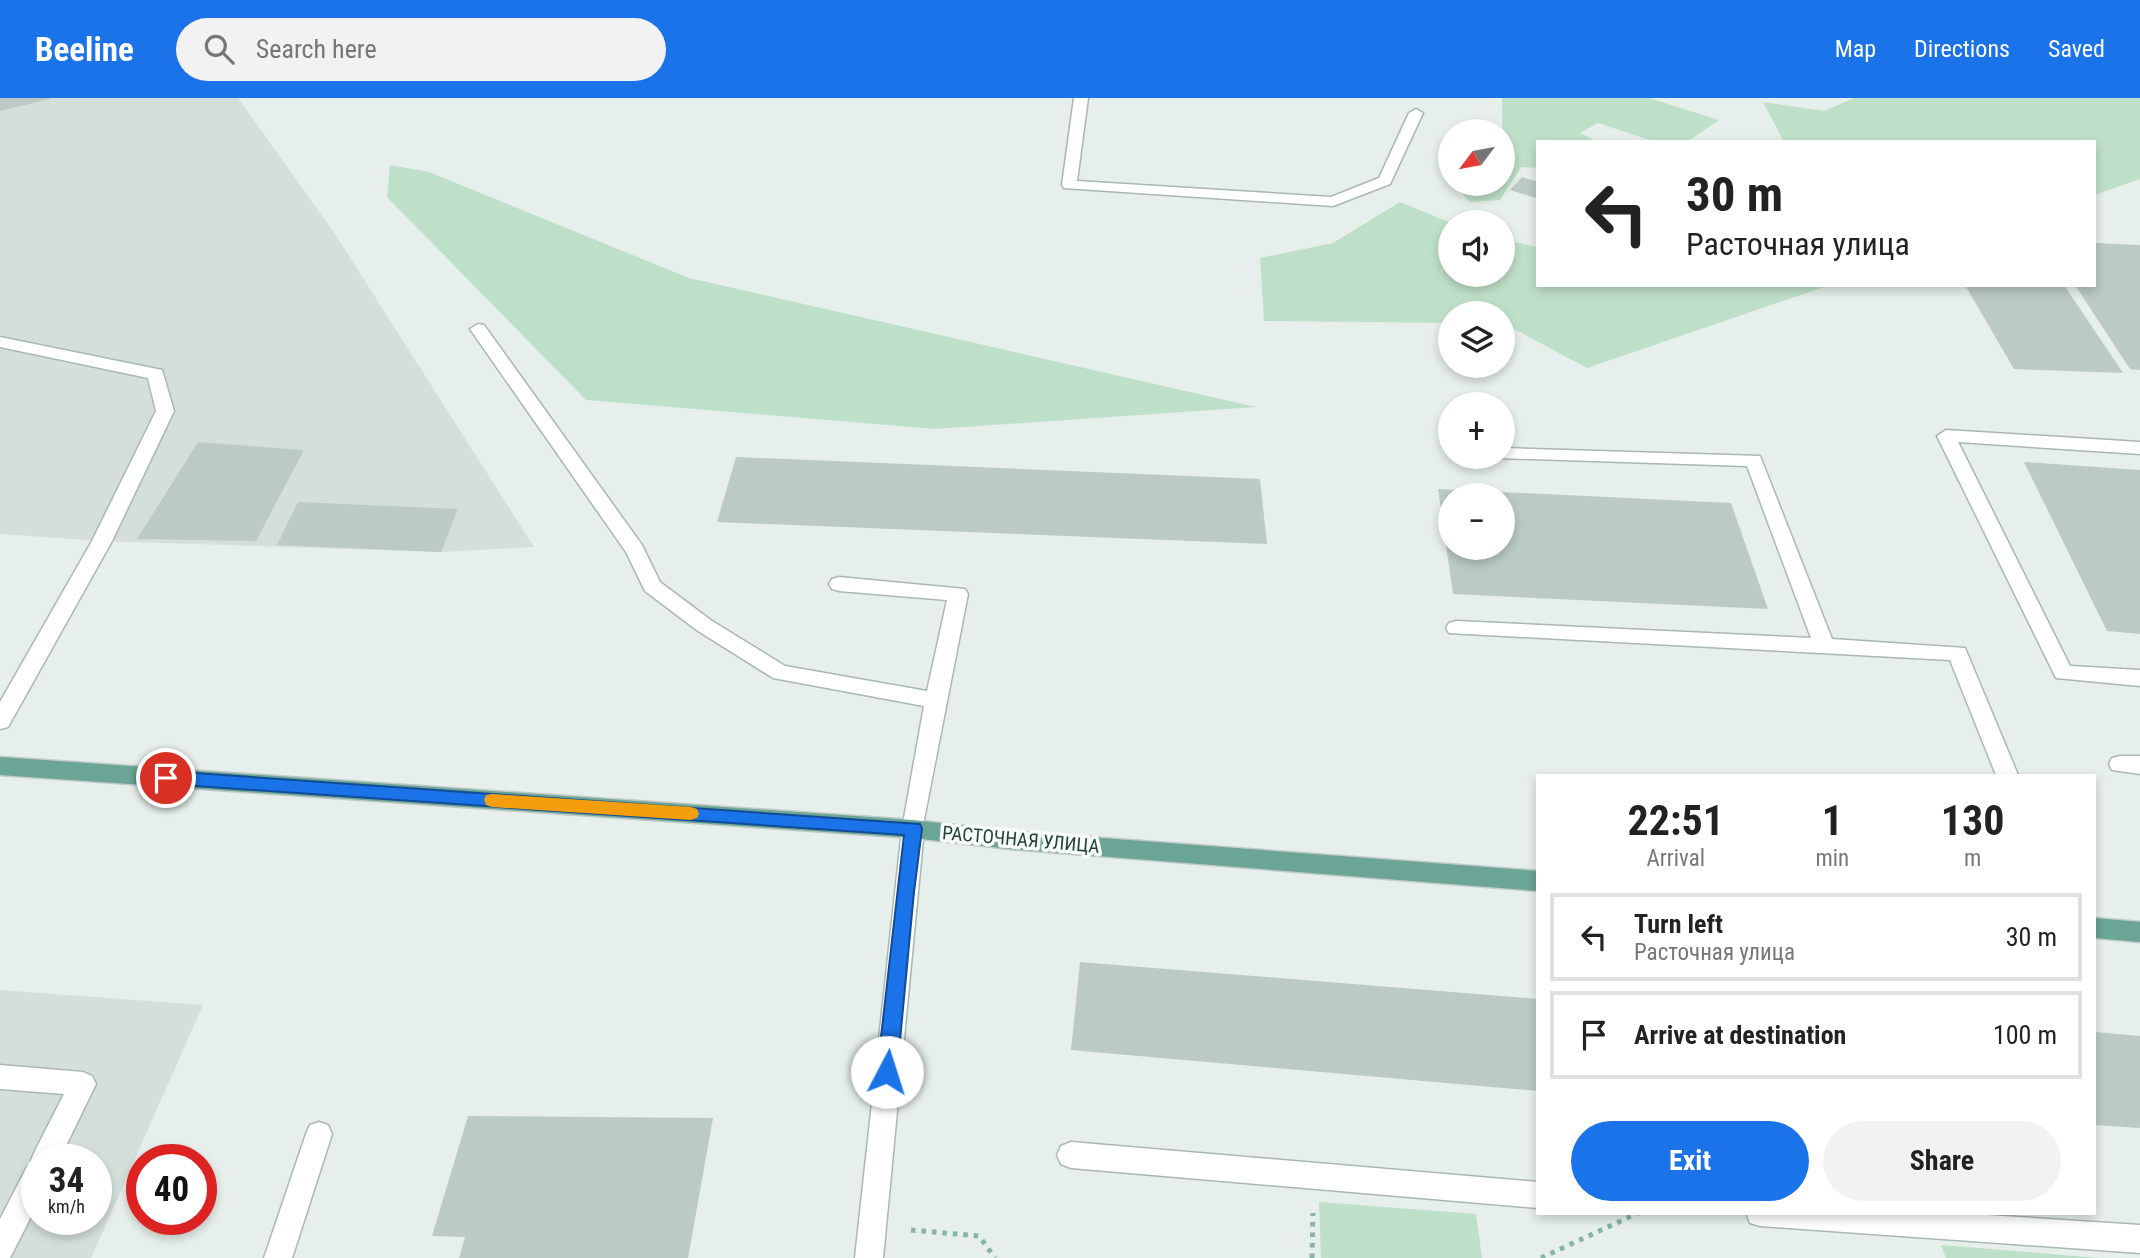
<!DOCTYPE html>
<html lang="en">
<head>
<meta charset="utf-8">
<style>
  :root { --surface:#fff; --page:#f2f2f2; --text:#222; --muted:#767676; --line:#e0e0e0; --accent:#1a73e8 }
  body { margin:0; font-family:"Roboto Condensed",sans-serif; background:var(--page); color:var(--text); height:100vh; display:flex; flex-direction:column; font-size:26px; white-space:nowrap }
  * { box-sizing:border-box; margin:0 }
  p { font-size:23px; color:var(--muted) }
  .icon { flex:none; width:38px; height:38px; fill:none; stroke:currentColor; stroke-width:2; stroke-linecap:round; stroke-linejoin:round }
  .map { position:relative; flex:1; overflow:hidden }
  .sheet { position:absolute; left:1536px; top:676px; width:560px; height:441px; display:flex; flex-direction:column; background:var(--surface); border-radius:0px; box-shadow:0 4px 10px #0003 }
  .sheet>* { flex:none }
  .banner { position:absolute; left:1536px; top:42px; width:560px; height:147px; border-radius:0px; box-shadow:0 4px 10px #0003; background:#fff; color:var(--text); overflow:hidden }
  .needle { width:46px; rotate:238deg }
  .controls { position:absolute; left:1438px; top:21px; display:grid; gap:14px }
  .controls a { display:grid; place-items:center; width:77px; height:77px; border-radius:50%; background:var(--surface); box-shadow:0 4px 10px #0003; font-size:35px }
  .speed { position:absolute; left:21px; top:1046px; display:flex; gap:14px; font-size:35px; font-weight:700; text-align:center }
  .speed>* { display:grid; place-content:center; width:91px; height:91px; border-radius:50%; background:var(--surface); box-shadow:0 4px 10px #0003; line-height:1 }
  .speed small { font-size:18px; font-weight:400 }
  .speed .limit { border:10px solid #d22; background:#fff; color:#111 }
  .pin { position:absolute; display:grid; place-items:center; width:60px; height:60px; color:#fff; margin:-30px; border:4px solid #fff; border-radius:50%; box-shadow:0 2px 7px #0007 }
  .me { position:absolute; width:77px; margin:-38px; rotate:5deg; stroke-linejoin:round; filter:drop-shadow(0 0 5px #0008) }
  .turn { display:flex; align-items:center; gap:24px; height:147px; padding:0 35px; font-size:32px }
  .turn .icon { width:91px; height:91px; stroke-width:2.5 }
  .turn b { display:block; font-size:49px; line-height:60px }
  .eta { display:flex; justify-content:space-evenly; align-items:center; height:119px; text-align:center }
  .eta b { font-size:42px; font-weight:700; line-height:49px }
  .action { display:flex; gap:14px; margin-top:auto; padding:14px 35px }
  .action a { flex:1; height:80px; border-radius:42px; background:var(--accent); color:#fff; font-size:28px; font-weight:700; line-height:80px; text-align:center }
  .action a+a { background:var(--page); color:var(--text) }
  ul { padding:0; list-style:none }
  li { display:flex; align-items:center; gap:21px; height:88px; margin:0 14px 10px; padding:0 21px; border:4px solid var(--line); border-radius:0px }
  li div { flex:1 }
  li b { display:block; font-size:26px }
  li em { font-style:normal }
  header { display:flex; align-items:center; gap:42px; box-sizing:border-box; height:98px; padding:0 35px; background:var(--accent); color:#fff }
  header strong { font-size:33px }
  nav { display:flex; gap:38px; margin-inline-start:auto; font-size:24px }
  .search { width:490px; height:63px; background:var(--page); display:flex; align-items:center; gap:18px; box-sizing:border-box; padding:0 24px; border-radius:38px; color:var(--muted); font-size:26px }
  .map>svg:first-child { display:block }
  .built { fill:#d4dfda; fill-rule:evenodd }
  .green { fill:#bfe0c8 }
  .building { fill:#bbcac4; fill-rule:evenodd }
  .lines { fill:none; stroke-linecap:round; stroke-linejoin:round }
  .service-casing { stroke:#a8b8b2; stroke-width:3 }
  .tertiary-casing { stroke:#a8b8b2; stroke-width:3 }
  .primary-casing { stroke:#c2cac8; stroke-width:3 }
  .path { stroke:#86b3a5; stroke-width:5; stroke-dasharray:4.5 6; stroke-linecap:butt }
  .service { fill:#fff; fill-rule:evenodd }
  .tertiary { fill:#fff; fill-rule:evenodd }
  .primary { fill:#6aa596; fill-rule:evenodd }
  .route { fill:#1a73e8; stroke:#114b97; stroke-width:2 }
  .slow { fill:#f59e0b }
  .labels { text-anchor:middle; stroke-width:7; stroke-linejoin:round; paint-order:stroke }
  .street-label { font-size:19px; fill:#24423a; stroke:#f7fbf9 }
</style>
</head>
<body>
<header>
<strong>Beeline</strong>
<div class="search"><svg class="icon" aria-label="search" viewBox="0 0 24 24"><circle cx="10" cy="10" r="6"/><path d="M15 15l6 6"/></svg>Search here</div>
<nav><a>Map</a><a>Directions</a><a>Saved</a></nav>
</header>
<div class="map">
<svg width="2140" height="1160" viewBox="0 0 2140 1160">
  <rect width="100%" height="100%" fill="#e6efeb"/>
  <g class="built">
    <path d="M0 0H238L335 136 534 449 441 454 102 443 0 436Z"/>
    <path d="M0 892 203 907 91 1160H0ZM37 1062H96V1122H37Z"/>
  </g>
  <g class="green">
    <path d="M1502 0H1649L1719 22 1687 44H1656L1598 25 1580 35 1598 44H1538V70L1521 69 1500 102 1470 104 1453 86H1503Z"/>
    <path d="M1854 0H2140V81L2095 97V44H1784L1763 4 1824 13Z"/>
    <path d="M390 67 429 74 689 180 1256 309 935 331 586 302 387 99Z"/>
    <path d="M1400 104 1451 125V177H1503V142L1538 149V187H1830L1587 270 1503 225V215H1451V225L1264 223 1260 160 1333 145Z"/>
    <path d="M1319 1104 1476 1116 1482 1160H1321Z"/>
    <path d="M1941 1147 2100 1160H1946Z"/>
  </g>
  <g class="building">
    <path d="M0 0H50V1L0 13Z"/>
    <path d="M1522 79 1538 84V97L1536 100 1510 92Z"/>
    <path d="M2095 145 2140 147V272L2130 271 2075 187H2095Z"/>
    <path d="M1965 187H2064L2123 275 2014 271Z"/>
    <path d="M198 344 304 352 256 443 137 441Z"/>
    <path d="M736 359 1260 381 1267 446 717 424Z"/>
    <path d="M2024 364 2140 372V536L2107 533Z"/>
    <path d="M1438 391 1731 405 1768 511 1453 496ZM1451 397H1503V450H1451Z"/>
    <path d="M298 404 458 411 441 454 277 447Z"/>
    <path d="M1080 864 1538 901V993L1071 952Z"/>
    <path d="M2095 934 2140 938V1030L2095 1027Z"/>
    <path d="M468 1018 713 1020 688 1160H459L465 1139 432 1138Z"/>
  </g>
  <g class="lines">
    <g class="service-casing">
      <g id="service">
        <path d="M1074 0H1088L1077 83 1331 99 1379 80 1409 15 1416 11 1423 15 1390 86 1333 108 1064 90 1062 87Z"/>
        <path d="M478 226 484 227 642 447 660 484 712 523 785 568 927 593 947 502 839 493 832 491 829 486 832 481 839 479 965 491 968 496 921 737 913 740 905 737 902 731 924 608 773 580 698 533 645 493 626 454 470 231Z"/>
        <path d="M0 239 162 272 174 313 112 443 8 629 0 631V604L92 443 156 313 148 280 0 249Z"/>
        <path d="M1946 332 2140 344V356L1958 344 2070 568 2140 572V588L2056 580 1937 338Z"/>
        <path d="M1503 350 1760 358 1832 541 1965 550 2018 677H1996L1950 562 1449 535 1446 530 1449 525 1456 523 1811 540 1747 368 1497 360 1503 359Z"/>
        <path d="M2120 658H2140V676L2112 672 2109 666 2112 660Z"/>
        <path d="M0 967 83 974 92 978 96 986 59 1062H37V1107L10 1160H0V1121L27 1069 33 1066 31 1062 35 1053 64 996 0 991Z"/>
        <path d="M319 1024 328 1027 332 1036 292 1160H264L306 1036 310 1027Z"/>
        <path d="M1071 1044 1538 1084V1110L1071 1070 1061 1066 1057 1057 1061 1048Z"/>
        <path d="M1746 1115H1955L2140 1127V1155L1760 1128 1750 1125Z"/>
      </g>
    </g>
    <g class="tertiary-casing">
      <path id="tertiary" d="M913 722 921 725 924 731 883 1160H855L902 731 905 725Z"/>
    </g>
    <g class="primary-casing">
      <g id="primary">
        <path d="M0 659 913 722 1010 733 1538 773V793L1010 751 913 740 0 677Z"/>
        <path d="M2095 820 2140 824V844L2095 840Z"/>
      </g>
    </g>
    <g class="path">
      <path d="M911 1132 979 1138 995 1160"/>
      <path d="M1312 1160 1313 1115"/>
      <path d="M1541 1160 1638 1115"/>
    </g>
    <use href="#service" class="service"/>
    <use href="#tertiary" class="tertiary"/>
    <use href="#primary" class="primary"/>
  </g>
  <path class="route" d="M166 673 920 726 922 731 914 794 897 974 894 981 887 983 880 981 877 974 904 737 166 686 160 685 158 680 160 675Z"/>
  <path class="slow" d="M492 696 691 709 697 711 699 716 697 720 691 722 492 709 486 707 484 702 486 697Z"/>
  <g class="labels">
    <g class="street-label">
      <text transform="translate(1021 741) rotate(5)" y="7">РАСТОЧНАЯ УЛИЦА</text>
    </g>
  </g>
</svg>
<div class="controls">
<a><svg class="needle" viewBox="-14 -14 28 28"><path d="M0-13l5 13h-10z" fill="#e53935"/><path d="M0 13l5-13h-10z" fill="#767676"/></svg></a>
<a><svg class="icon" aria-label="sound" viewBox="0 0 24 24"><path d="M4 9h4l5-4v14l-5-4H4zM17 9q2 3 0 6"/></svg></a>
<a><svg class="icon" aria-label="layers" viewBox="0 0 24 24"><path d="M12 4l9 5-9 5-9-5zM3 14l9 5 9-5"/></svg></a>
<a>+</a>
<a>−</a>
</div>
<div class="speed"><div>34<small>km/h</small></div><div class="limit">40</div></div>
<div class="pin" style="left:166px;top:680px;background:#d93025"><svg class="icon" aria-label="arrive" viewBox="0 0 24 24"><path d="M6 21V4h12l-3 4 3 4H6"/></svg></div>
<svg class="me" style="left:887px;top:974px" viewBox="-20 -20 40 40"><circle r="19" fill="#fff"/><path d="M0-13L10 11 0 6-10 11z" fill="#1a73e8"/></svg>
<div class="banner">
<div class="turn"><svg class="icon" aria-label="left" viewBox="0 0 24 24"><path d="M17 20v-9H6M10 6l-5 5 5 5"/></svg><div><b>30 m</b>Расточная улица</div></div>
</div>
<section class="sheet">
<div class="eta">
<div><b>22:51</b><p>Arrival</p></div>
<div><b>1</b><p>min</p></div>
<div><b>130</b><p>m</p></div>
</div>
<ul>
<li><svg class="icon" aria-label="left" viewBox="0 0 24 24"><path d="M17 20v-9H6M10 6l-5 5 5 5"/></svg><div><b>Turn left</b><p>Расточная улица</p></div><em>30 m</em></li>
<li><svg class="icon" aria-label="arrive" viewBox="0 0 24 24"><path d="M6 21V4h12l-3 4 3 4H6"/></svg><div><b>Arrive at destination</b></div><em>100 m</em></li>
</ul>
<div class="action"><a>Exit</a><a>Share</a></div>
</section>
</div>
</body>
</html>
